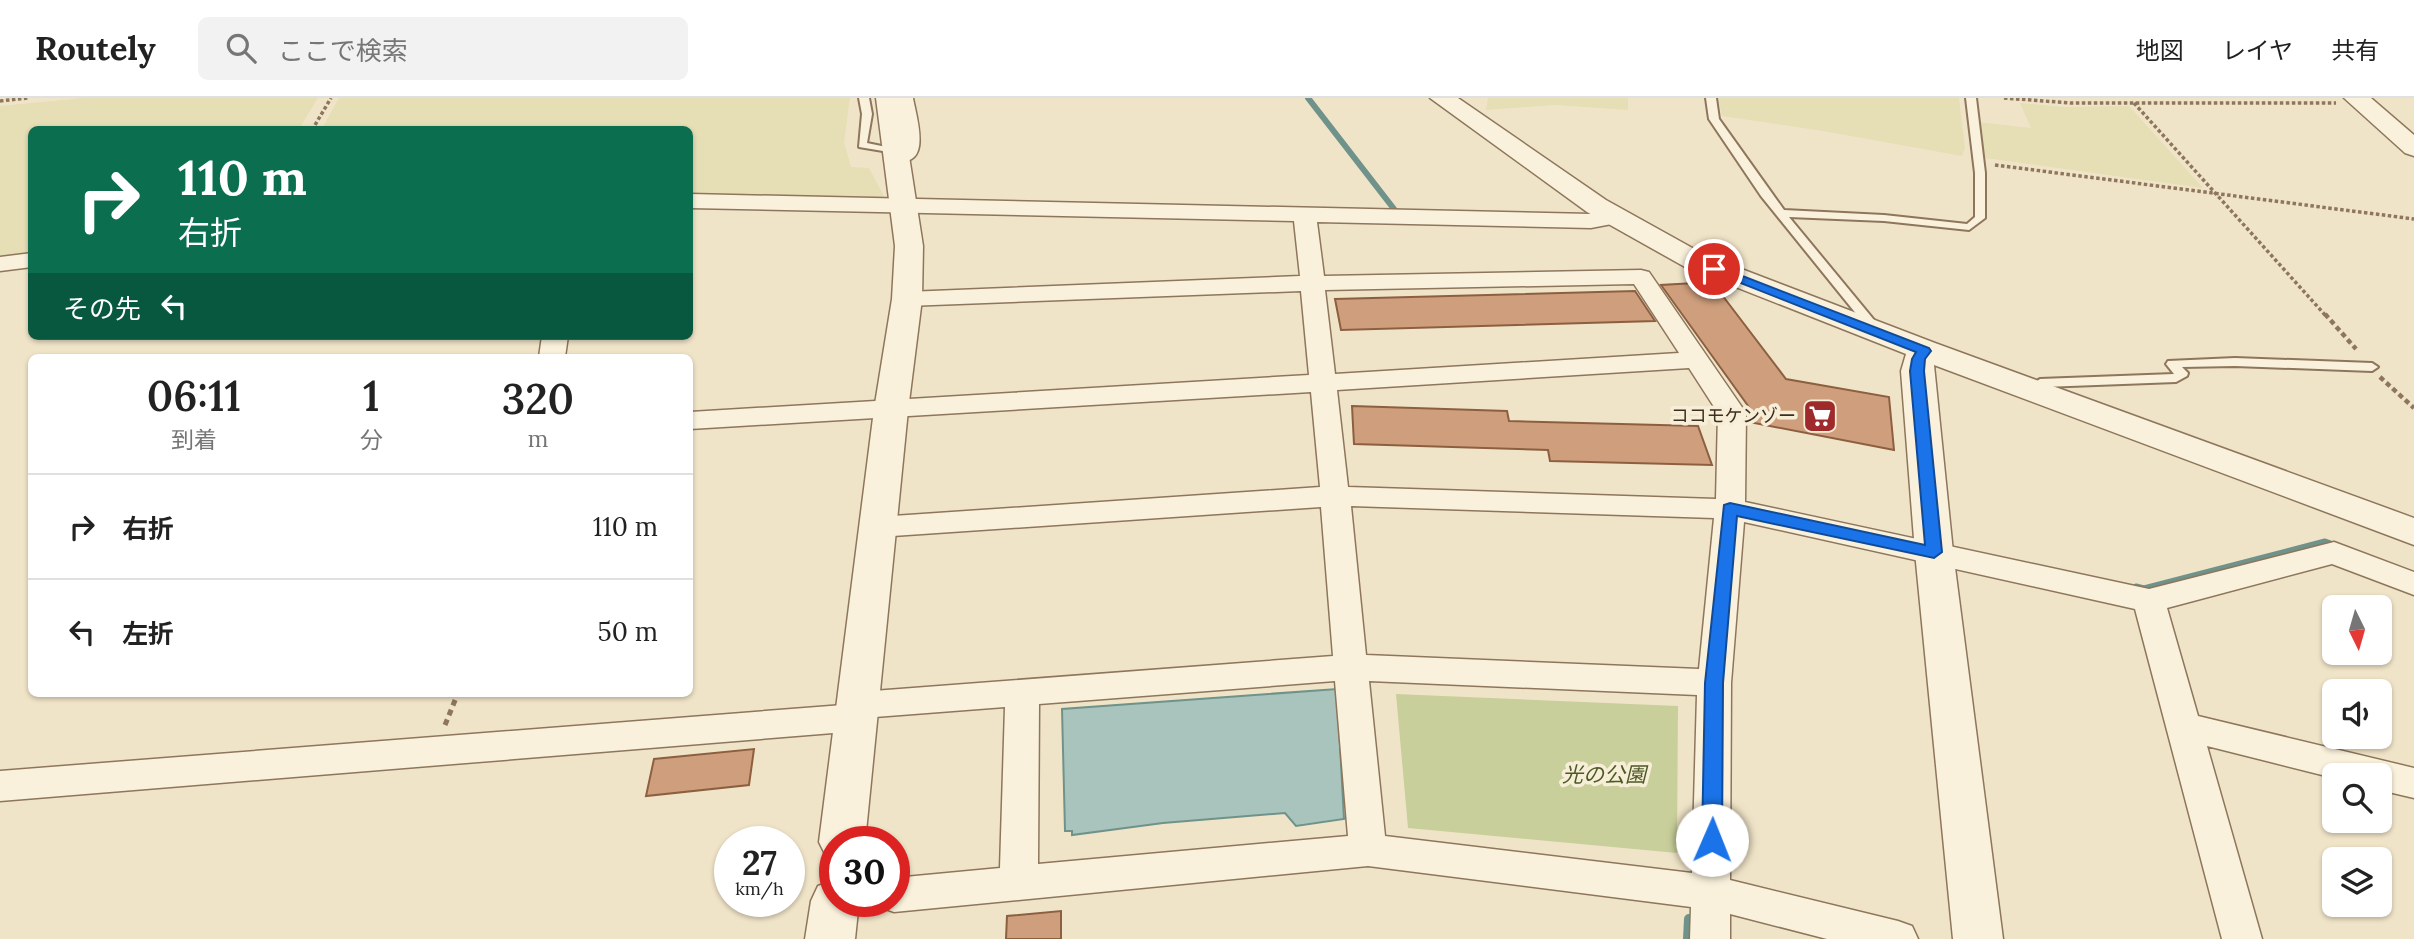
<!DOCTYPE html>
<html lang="ja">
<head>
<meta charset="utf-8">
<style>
  :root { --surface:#fff; --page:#f2f2f2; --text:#222; --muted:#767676; --line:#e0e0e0 }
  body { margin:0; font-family:Lora,"Noto Sans JP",serif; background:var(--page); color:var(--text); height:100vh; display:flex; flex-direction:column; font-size:26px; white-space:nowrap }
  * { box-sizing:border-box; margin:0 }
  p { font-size:23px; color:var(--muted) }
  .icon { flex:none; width:38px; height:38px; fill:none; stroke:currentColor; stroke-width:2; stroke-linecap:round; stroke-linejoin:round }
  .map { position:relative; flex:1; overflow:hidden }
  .sheet { position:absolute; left:28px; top:256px; width:665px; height:343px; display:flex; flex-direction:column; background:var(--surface); border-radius:10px; box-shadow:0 2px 5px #0004 }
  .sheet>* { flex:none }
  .hud { position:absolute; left:28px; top:28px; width:665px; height:214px; border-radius:10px; box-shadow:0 2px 5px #0004; background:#0b6e4f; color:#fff; overflow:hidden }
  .needle { width:46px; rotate:175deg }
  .fabs { position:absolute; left:2322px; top:497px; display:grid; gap:14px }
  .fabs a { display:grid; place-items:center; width:70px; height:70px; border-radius:10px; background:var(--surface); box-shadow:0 2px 5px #0004; font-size:35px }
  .speed { position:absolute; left:714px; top:728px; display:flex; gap:14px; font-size:35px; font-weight:700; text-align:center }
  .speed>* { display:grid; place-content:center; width:91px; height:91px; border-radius:50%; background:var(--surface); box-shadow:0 2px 5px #0004; line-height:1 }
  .speed small { font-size:18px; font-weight:400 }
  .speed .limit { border:10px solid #d22; background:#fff; color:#111 }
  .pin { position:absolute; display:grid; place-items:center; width:60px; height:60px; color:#fff; margin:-30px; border:4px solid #fff; border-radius:50%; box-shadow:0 2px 7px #0007 }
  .me { position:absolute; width:77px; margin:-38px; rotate:1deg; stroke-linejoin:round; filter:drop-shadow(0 0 5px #0008) }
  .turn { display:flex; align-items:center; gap:24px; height:147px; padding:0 35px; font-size:32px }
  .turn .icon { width:91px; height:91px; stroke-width:2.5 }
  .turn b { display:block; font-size:49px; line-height:60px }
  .then { display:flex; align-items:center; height:66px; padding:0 35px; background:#0003; gap:14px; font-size:26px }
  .eta { display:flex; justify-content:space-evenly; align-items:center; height:119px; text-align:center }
  .eta b { font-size:42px; font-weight:600; line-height:49px }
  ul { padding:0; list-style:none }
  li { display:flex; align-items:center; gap:21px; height:105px; padding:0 35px; border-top:2px solid var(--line) }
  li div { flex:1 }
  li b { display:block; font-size:26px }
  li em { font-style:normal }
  header { display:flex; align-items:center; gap:42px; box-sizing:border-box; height:98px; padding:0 35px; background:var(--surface); border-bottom:2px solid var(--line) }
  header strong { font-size:33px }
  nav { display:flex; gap:38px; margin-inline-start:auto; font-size:24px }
  .search { width:490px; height:63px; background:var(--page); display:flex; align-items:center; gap:18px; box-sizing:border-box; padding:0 24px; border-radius:10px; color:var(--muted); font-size:26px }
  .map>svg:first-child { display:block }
  .farmland { fill:#e6deb5 }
  .green { fill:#c9cf9b }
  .water { fill:#a9c4bc; stroke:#6f938a; stroke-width:2 }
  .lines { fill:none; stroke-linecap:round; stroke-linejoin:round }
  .stream-far2 { stroke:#6f938a; stroke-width:6 }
  .stream-far1 { stroke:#6f938a; stroke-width:7 }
  .stream { stroke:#6f938a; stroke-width:10 }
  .building { fill:#cf9f7d; stroke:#8d5f41; stroke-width:2 }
  .service-casing { stroke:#8d765c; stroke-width:4 }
  .minor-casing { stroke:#8d765c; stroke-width:3 }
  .tertiary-casing { stroke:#8d765c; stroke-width:3 }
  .path-far2 { stroke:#8d765c; stroke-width:3.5; stroke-dasharray:3.5 2.5; stroke-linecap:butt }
  .path-far1 { stroke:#8d765c; stroke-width:4.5; stroke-dasharray:5 3.5; stroke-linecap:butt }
  .path { stroke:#8d765c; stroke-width:5; stroke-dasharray:6 4.5; stroke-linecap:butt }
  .service { fill:#faf1dc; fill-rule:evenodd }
  .minor { fill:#faf1dc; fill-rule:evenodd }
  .tertiary { fill:#faf1dc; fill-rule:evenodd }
  .route { fill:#1a73e8; stroke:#114b97; stroke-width:2 }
  .labels { text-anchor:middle; stroke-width:7; stroke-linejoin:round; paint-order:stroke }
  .poi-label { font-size:18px; fill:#3d2e20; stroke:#f7eed8; text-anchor:end }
  .near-park-label { font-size:21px; font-style:italic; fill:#4d5a26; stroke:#f7eed8 }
</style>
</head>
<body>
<header>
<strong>Routely</strong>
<div class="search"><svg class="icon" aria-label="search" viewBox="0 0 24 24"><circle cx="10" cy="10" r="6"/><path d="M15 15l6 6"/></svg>ここで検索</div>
<nav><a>地図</a><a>レイヤ</a><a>共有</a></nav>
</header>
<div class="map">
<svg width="2414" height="841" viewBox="0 0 2414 841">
  <rect width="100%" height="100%" fill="#f0e4c8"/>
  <g class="farmland">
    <path d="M83 0H318L299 31 32 32 31 154 0 158V8Z"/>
    <path d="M339 0H850L844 44 851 69 869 70 886 102 690 97V32H321Z"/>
    <path d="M1488 0H1628V12L1555 7 1486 12Z"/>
    <path d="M1718 0H1959L1965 50 1962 58 1823 33 1722 18Z"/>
    <path d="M2020 5 2064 9 2129 8 2203 90 1985 60 1978 24 2031 30Z"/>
  </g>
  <path class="green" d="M1396 596 1678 608 1677 755 1408 730Z"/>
  <path class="water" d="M1337 591 1344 721 1296 728 1285 715 1163 725 1072 737V733H1065L1062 611Z"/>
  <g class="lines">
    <path class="stream-far2" d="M1308 0 1394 111"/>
    <path class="stream-far1" d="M2136 489 2144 491 2325 444 2336 448"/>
    <path class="stream" d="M1688 841 1689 821"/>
  </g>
  <g class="building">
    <path d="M1695 185 1712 194 1719 193 1786 281 1889 299 1894 352 1749 324 1751 312 1661 187Z"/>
    <path d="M1635 193 1655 223 1341 232 1335 201Z"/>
    <path d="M1352 308 1507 313 1509 323 1698 328 1712 367 1550 363 1548 352 1354 346Z"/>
    <path d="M754 651 749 687 646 698 654 661Z"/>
    <path d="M1061 813V841H1006L1007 818Z"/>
  </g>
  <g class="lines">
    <g class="service-casing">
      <g id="service">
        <path d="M859 0H869L872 16 867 45 901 52V56L859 49 862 16Z"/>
        <path d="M1706 0H1716L1719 21 1784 112 1884 117 1967 126 1975 119V75L1966 0H1976L1985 75V120L1969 132 1884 123 1789 119 1874 222 1876 231 1874 234H1866L1862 223 1761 98 1709 21Z"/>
        <path d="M2235 260 2372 265 2378 269 2372 273 2235 268 2182 269 2188 275 2187 278 2176 284 2043 289 2032 295 2026 291 2040 281 2174 276 2166 266 2168 263Z"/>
      </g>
    </g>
    <g class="minor-casing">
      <g id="minor">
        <path d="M893 0H913C917 22 934 73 891 62L887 58 901 47Z"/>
        <path d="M690 96 1591 116 1614 112 1622 114 1625 119 1622 124 1591 130 1317 124 1324 178 1641 172 1649 174 1746 315 1745 404 2149 491 2334 444 2414 474V497L2332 466 2167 510 2198 618 2414 670V700L2380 692V677H2334V680L2207 648 2262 841H2222L2135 511 1744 424 1731 585 1730 782 1898 823 1912 828 1918 841H1827L1730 816V841H1690L1691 809 1368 768 894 814 880 809 878 803H894V780L1000 770 1005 609 875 619 870 629 858 633 0 703V673L843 607 848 598 860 594 1333 558 1321 409 878 439 867 436 863 429 867 422 878 419 1320 389 1311 294 690 331V314L1309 277 1301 193 907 208 898 206 895 201 898 196 907 194 1300 178 1294 123 690 110ZM1634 186 1679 255 1335 276 1325 192ZM1689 270 1718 315 1716 401 1348 389 1337 292ZM1351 408 1714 420 1699 571 1366 557ZM1335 583 1348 738 1038 766 1039 606ZM1369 583 1697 597 1692 775 1385 738Z"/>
        <path d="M32 155V169L0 173V159Z"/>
        <path d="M542 238H568L565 259H539Z"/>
      </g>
    </g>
    <g class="tertiary-casing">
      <g id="tertiary">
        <path d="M876 0H900L923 148 922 201 908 312 865 744H835V761L826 758 819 744 874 312 892 201 895 148Z"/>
        <path d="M1430 0H1458L1606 102 1705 157 1935 245 2414 420V447L1934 267 1953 454 2003 841H1953L1915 454 1901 273 1906 256 1685 169 1587 114Z"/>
        <path d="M2344 0H2371L2414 37V58L2405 55Z"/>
        <path d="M835 782V803H859L855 841H805L811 803 818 788Z"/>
      </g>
    </g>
    <g class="path-far2">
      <path d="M2004 0 2071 5H2336"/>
      <path d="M0 3 28 0"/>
      <path d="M2134 5 2326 218"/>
      <path d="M312 32 331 0"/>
      <path d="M1995 67 2414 121"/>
    </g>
    <g class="path-far1">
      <path d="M2325 216 2356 251"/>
      <path d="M2380 279 2414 310"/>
    </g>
    <path class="path" d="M445 627 458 595"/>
    <use href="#service" class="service"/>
    <use href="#minor" class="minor"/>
    <use href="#tertiary" class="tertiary"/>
  </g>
  <path class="route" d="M1714 167 1929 250 1931 253 1925 261 1924 273 1942 454 1934 460 1737 418 1723 585 1722 742 1719 748 1712 750 1705 748 1702 742 1705 585 1724 407 1730 405 1925 447 1910 273 1912 261 1916 254 1710 173 1708 171Z"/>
  <defs>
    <g id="supermarket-square" transform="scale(1.75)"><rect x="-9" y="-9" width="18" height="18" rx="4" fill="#9e2a2b" stroke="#f7eed8"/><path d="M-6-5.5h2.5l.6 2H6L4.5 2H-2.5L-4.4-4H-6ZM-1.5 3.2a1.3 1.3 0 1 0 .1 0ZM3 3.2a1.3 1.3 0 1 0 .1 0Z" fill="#fff"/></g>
  </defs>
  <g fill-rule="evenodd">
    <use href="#supermarket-square" x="1820" y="318"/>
  </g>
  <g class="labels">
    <g class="poi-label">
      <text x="1796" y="324">ココモケンゾー</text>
    </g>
    <g class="near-park-label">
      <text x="1604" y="684">光の公園</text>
    </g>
  </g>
</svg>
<div class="fabs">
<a><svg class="needle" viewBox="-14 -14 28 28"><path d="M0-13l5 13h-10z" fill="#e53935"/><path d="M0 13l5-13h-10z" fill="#767676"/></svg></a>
<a><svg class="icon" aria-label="sound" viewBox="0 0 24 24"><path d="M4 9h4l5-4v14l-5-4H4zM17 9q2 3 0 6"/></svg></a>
<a><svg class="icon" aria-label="search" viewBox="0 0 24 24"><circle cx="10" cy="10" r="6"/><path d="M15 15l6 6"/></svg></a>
<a><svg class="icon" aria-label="layers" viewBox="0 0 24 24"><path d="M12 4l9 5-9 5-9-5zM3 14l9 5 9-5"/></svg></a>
</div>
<div class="speed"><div>27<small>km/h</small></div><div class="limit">30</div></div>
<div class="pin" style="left:1714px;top:171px;background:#d93025"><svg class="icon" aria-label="arrive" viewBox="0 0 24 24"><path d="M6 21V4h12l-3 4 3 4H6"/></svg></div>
<svg class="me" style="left:1712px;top:742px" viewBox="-20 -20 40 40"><circle r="19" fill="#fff"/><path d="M0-13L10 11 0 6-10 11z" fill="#1a73e8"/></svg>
<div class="hud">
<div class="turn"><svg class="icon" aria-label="right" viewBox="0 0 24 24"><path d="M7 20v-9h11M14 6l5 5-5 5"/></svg><div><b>110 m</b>右折</div></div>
<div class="then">その先<svg class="icon" aria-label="left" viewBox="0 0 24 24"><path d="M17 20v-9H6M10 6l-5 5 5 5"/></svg></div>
</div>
<section class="sheet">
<div class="eta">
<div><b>06:11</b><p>到着</p></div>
<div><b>1</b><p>分</p></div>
<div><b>320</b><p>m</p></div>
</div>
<ul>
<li><svg class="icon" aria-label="right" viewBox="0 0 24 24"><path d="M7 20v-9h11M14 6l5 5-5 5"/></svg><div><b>右折</b></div><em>110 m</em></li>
<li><svg class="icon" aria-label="left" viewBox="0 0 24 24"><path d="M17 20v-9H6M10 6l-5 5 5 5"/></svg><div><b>左折</b></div><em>50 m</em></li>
</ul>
</section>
</div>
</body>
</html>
